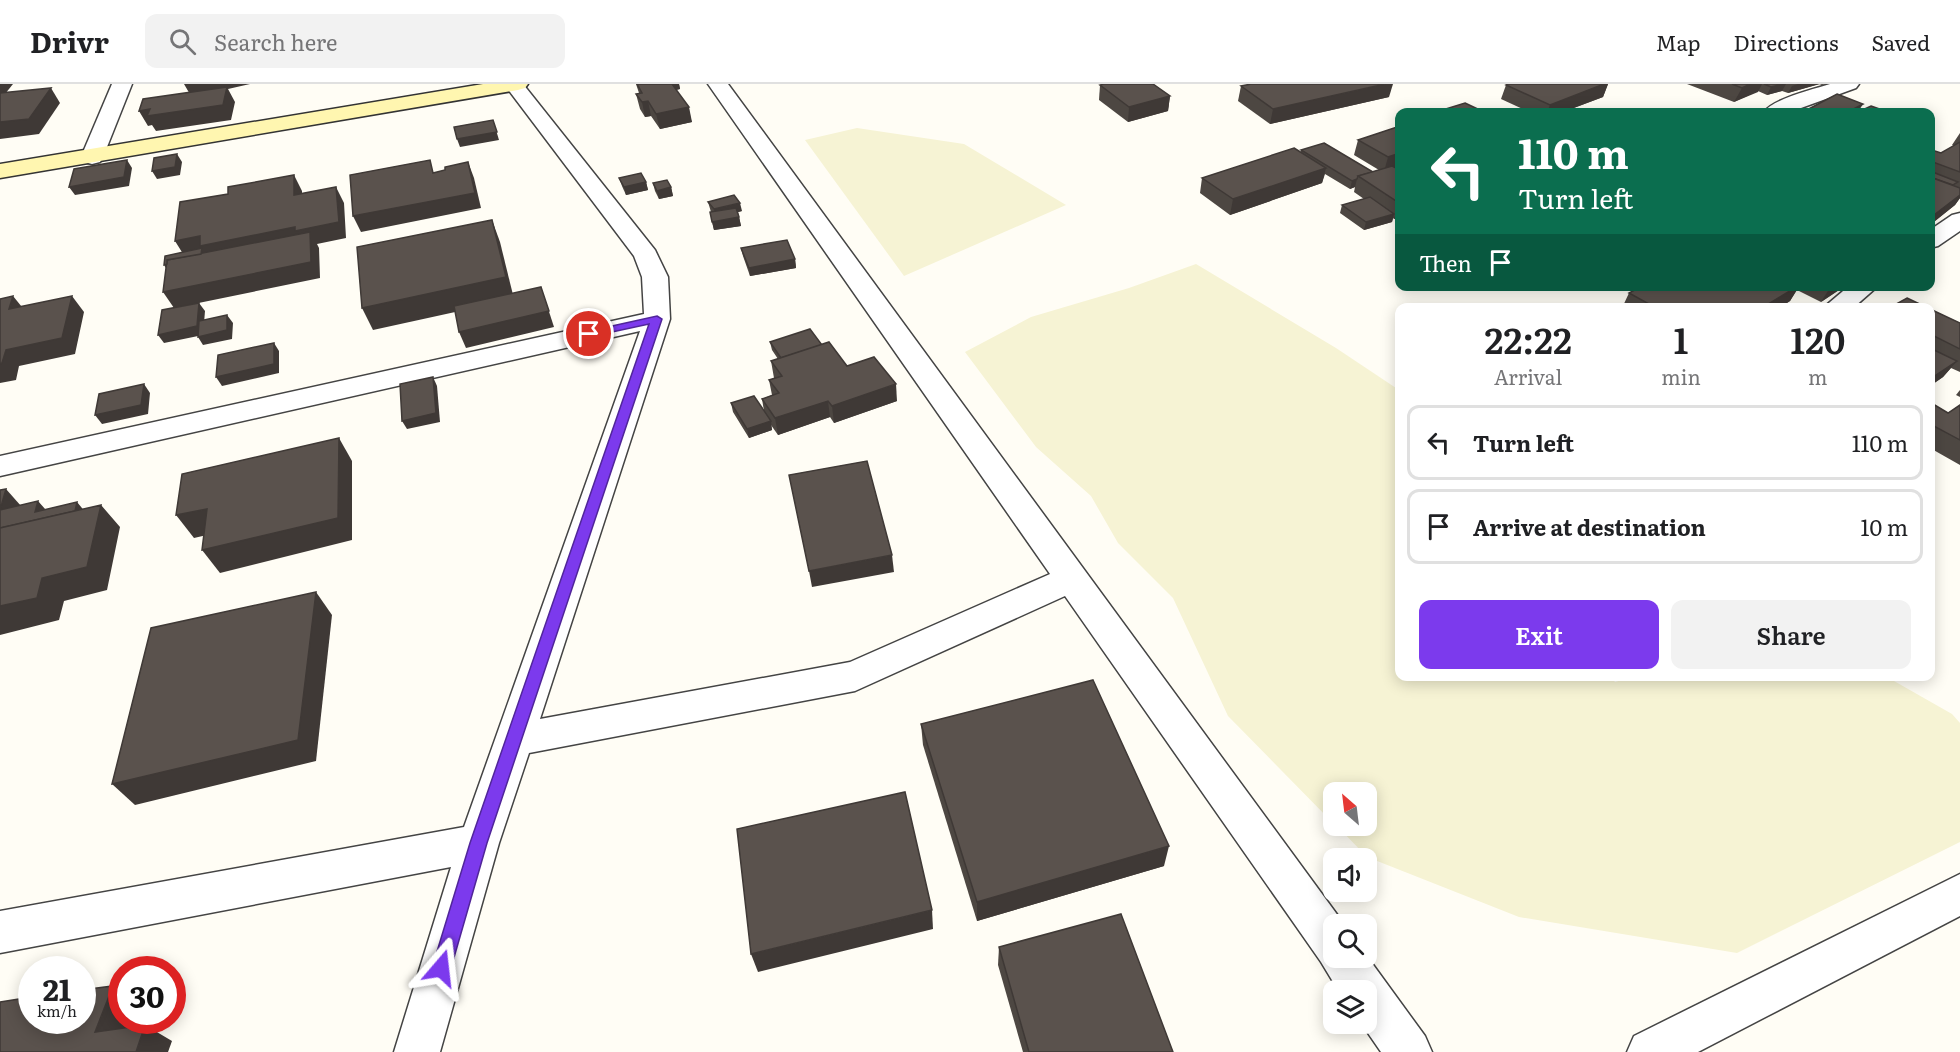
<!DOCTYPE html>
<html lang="en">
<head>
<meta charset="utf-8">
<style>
  :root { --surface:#fff; --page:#f2f2f2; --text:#202124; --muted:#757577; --line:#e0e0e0; --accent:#7c3aed }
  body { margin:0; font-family:Literata,serif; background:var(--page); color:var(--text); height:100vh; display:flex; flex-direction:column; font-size:22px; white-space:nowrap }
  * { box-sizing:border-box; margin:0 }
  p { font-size:20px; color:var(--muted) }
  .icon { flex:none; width:33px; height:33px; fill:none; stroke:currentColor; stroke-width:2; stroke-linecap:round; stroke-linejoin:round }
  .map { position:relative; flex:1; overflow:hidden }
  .sheet { position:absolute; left:1395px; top:219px; width:540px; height:378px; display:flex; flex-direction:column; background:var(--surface); border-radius:12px; box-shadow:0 3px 15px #0003 }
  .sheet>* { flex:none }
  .hud { position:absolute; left:1395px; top:24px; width:540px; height:183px; border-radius:12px; box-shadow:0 3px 15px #0003; background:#0b6e4f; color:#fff; overflow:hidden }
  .needle { width:39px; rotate:332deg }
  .controls { position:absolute; left:1323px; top:698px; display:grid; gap:12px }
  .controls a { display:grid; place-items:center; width:54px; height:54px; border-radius:12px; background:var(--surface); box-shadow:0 3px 15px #0003; font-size:30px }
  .speed { position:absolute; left:18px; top:872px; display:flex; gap:12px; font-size:30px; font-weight:700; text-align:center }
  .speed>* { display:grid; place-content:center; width:78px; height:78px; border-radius:50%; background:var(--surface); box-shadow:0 3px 15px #0003; line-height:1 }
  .speed small { font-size:15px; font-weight:400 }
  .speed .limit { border:9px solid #d22; background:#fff; color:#111 }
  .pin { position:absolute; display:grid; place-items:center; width:51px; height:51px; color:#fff; margin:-26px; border:3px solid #fff; border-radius:50%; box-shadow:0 2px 6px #0007 }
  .me { position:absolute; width:66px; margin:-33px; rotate:17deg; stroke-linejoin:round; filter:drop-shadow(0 0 4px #0008) }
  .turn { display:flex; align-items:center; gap:21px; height:126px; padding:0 24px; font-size:27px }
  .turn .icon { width:78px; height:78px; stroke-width:2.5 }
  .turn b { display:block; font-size:42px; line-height:51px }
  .then { display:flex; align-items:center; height:57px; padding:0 24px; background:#0003; gap:12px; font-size:22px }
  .eta { display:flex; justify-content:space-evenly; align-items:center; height:102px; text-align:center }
  .eta b { font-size:36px; font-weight:600; line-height:42px }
  .button { display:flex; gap:12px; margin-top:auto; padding:12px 24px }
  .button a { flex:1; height:69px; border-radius:12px; background:var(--accent); color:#fff; font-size:24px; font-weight:600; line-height:69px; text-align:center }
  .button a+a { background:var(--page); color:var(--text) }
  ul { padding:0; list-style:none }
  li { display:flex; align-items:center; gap:18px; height:75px; margin:0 12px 9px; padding:0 12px; border:3px solid var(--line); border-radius:12px }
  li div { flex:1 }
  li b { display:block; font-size:22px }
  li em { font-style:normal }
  header { display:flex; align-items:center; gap:36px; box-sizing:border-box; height:84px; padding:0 30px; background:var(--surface); border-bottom:2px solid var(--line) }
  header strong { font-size:28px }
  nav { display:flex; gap:33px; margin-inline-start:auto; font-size:21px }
  .search { width:420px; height:54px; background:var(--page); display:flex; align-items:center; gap:15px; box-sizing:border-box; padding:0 21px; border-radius:12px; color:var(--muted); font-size:22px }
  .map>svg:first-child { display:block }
  .farmland { fill:#f6f3d4 }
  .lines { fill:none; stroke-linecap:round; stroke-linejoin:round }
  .street-casing { stroke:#444; stroke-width:3 }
  .secondary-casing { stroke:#333; stroke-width:3 }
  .street { fill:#fff; fill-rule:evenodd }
  .secondary { fill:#fff6b0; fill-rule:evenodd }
  .wall { fill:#4d4742 }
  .shaded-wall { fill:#3f3936 }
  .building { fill:#5a524d; stroke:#3f3936; stroke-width:1.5 }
  .route { fill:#7c3aed; stroke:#51269a; stroke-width:1.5 }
</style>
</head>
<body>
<header>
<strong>Drivr</strong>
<div class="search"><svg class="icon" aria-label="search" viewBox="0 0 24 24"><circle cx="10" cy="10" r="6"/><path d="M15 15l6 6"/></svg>Search here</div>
<nav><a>Map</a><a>Directions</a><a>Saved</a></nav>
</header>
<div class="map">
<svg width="1960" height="968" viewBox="0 0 1960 968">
  <rect width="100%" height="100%" fill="#fffdf5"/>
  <g class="farmland">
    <path d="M857 44 964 60 1066 121 904 192 805 56Z"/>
    <path d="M1196 180 1336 264 1399 306 1400 592H1610L1615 598 1635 592 1887 593 1952 630 1960 639V758L1737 869 1519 833 1367 773 1336 741H1366V708H1334L1333 739 1228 632 1173 514 1118 459 1091 412 1036 363 965 268 1031 233 1129 204Z"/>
  </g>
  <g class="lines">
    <g class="street-casing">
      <g id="street">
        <path d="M112 0H132L103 73 100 78 92 80 84 78 81 73Z"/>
        <path d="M504 0H523L655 166 668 193 670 235 540 635 850 578 1050 490 708 0H728L1344 840H1334V873L1366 871 1425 952 1432 968H1381L1361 939H1366V906H1338L1321 878 1065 512 855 607 529 669 499 759 440 968H394L451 783 0 869V827L464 743 640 247 0 392V372L644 230 642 193 634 172Z"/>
        <path d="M1830 0H1859L1856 4 1790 28H1764C1773 15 1814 5 1830 0Z"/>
        <path d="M1960 129V147L1938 162 1930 164V146L1952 131Z"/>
        <path d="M1849 202H1878L1853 224H1823Z"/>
        <path d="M1960 790V832L1698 968H1627L1634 952Z"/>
      </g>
    </g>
    <g class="secondary-casing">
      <path id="secondary" d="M483 0H528L525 4 518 6 0 94V80Z"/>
    </g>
    <use href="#street" class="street"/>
    <use href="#secondary" class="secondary"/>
  </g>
  <g class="wall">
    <path d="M636 0H679L680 5 676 6 692 38 660 45 651 32 645 33 640 25 636 10 639 9Z"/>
    <path d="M1508 0H1608L1603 13 1563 28H1529L1501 15 1506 1Z"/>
    <path d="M1687 0H1826L1822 1 1819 0 1788 9 1782 7 1767 11 1758 7 1734 18Z"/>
    <path d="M1100 1 1170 12 1168 27 1128 38 1099 16Z"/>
    <path d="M1241 2 1389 13 1270 40 1238 17Z"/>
    <path d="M1400 42V83L1396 84 1400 86V133L1394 135 1393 134 1392 138 1364 146 1340 129 1342 121 1364 115 1354 108 1355 103 1350 105 1325 90 1322 99 1230 131 1200 109 1202 94 1301 68V66L1373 88 1379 86 1354 71 1358 56Z"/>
    <path d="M1960 49V114L1955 121 1930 141V69H1941L1954 62 1952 61Z"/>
    <path d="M619 94 646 98 648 106 626 111 622 102Z"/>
    <path d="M653 99 671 103 673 112 659 115 655 107Z"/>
    <path d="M708 118 742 127 738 128 741 142 714 146 710 128H711Z"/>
    <path d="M741 164 795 175 796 184 750 192 743 172Z"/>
    <path d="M1724 202H1845L1821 218 1797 206 1790 217 1779 224H1622L1629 209 1670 204 1720 206 1725 203Z"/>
    <path d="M1930 225 1960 239V288L1951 284 1943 293 1930 302Z"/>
    <path d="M770 258 822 261 847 282 897 317 834 339 830 333 778 351 771 341 772 346 749 354 733 328 731 319 764 327 762 315 772 311 769 296 774 294 771 277 778 275 772 266Z"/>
    <path d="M1960 306V313L1956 311Z"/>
    <path d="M1960 321V381L1930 364V322L1948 329Z"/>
    <path d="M921 640 1164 782 977 837 923 661Z"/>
    <path d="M999 863 1173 968H1023L998 881Z"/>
  </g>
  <g class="shaded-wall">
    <path d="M0 0H13L1 15 0 16Z"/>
    <path d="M184 0H250L228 5 235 18 231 36 156 47 152 41 148 42 139 27 191 12Z"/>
    <path d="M665 0H679L680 5 666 8Z"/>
    <path d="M1385 0H1393L1389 13 1270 40 1273 25Z"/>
    <path d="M1604 0H1608L1603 13 1563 28H1547L1550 21Z"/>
    <path d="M1750 0H1762L1758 8 1734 18 1742 4Z"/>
    <path d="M1783 0H1786L1782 7 1767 11 1771 3Z"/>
    <path d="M1798 0H1820L1788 9 1792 2Z"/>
    <path d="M51 4 60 19 39 50 0 55V38Z"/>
    <path d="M1170 12 1168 27 1128 38 1129 23Z"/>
    <path d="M648 17 651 32 645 33 642 18Z"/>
    <path d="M1863 20 1858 28H1847Z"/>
    <path d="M689 23 692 38 660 45 656 30Z"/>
    <path d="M493 36 499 56 460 63 457 55Z"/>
    <path d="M1400 69V83L1384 88 1388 73Z"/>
    <path d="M177 70 182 78 180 91 157 95 152 87Z"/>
    <path d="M127 76 132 84 129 102 75 111 69 103Z"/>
    <path d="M468 78 474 94 481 124 361 148 353 132Z"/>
    <path d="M1326 84 1322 99 1230 131 1233 115Z"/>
    <path d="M294 91 302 107V126L294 111Z"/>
    <path d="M1357 95 1355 103 1350 105 1352 97Z"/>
    <path d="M646 98 648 106 626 111 624 103Z"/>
    <path d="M336 103 344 119 346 154 317 160 319 164 320 194 174 224 163 208 169 189 164 181 185 173 175 157Z"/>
    <path d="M671 103 673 112 659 115 657 107Z"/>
    <path d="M1960 111V114L1955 121 1930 141V134Z"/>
    <path d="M740 119 742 127 715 134 714 125Z"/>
    <path d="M1399 119 1400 133 1394 135Z"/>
    <path d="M1394 130 1392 138 1364 146 1366 138Z"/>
    <path d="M739 133 741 142 714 146 712 138Z"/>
    <path d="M492 136 500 158 514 215 373 246 362 224Z"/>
    <path d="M795 175 796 184 750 192 749 184Z"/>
    <path d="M1798 202H1799L1790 217 1779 224H1762Z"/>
    <path d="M1831 202H1845L1821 218Z"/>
    <path d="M541 203 554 243 466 264 459 248Z"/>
    <path d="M13 212 26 228 9 225Z"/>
    <path d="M72 212 84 228 75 270 19 282 16 296 0 299V280L6 266Z"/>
    <path d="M199 219 205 227 203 251 164 259 158 251Z"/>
    <path d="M227 231 233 239 232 255 203 261 198 253Z"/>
    <path d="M274 259 279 267V289L222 302 216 293Z"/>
    <path d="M1957 277 1943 293 1930 302V295Z"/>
    <path d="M433 293 437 302 440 338 407 345 402 337Z"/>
    <path d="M144 300 150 309 148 330 102 340 95 331Z"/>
    <path d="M896 300 897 317 834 339 832 322Z"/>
    <path d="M828 317 830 333 778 351 775 334Z"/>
    <path d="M771 337 772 346 749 354 747 345Z"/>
    <path d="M339 354 352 377V456L220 489 202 466Z"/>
    <path d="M6 405 21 422 0 426Z"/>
    <path d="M38 417 53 434 51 440 73 435 77 418 91 435 87 451 0 471V451L47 441 35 428Z"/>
    <path d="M101 421 120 443 107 506 64 517 59 536 0 551V522L42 494Z"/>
    <path d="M207 425 224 447 194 454 176 431Z"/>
    <path d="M892 471 894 488 812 503 809 487Z"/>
    <path d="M316 508 332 531 316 677 135 721 112 700Z"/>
    <path d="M1169 762 1164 782 977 837V818Z"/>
    <path d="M932 826 933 845 758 888 751 870Z"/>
    <path d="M113 902 122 907V936H134L124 964 95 948Z"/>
    <path d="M145 941 172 957 168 968H136Z"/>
  </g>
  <g class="building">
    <path d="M637 0H672L689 23 656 30 648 17 642 18 636 10 642 9Z"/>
    <path d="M1104 0H1153L1170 12 1129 23 1100 1Z"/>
    <path d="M1251 0H1385L1273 25 1241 2Z"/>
    <path d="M1508 0H1604L1550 21 1506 1Z"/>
    <path d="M1732 0H1750L1742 4Z"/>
    <path d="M1764 0H1783L1771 3Z"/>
    <path d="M227 3 223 21 147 32 150 25 139 27 143 15Z"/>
    <path d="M51 4 29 35 0 38V9Z"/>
    <path d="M1837 10 1863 20 1848 28H1803Z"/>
    <path d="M1465 19 1484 28H1436Z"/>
    <path d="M1871 22 1888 28H1858Z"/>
    <path d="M493 36 497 48 457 55 454 43Z"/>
    <path d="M1400 42V69L1388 73 1358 56Z"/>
    <path d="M1960 58V88L1930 77V69L1935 67 1941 69Z"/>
    <path d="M1324 59 1373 88 1358 92 1357 95 1352 97 1301 66Z"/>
    <path d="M1294 64 1326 84 1233 115 1202 94Z"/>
    <path d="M177 70 175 83 152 87 154 74Z"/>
    <path d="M127 76 124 93 69 103 74 85Z"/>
    <path d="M430 76 433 89 445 86V83L468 78 475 109 353 132 350 91Z"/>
    <path d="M1392 82 1400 86 1399 119 1358 92Z"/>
    <path d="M1930 87 1958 98 1953 101 1930 93Z"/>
    <path d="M641 89 646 98 624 103 619 94Z"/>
    <path d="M294 91V111L336 103 339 138 295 147V143L200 162V152L175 157 180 118 228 110V103Z"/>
    <path d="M1930 93 1960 104V111L1930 134Z"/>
    <path d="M667 96 671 103 657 107 653 99Z"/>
    <path d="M734 111 740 119 714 125 708 118Z"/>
    <path d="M1370 113 1394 130 1366 138 1342 121Z"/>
    <path d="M736 124 739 133 712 138 710 128Z"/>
    <path d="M492 136 506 193 362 224 357 163Z"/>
    <path d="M310 148 311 178 163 208 167 176Z"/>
    <path d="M787 156 795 175 749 184 741 164Z"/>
    <path d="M202 164 201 170 167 176V180L164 181 165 172Z"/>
    <path d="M1642 202H1667L1670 204 1672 202H1713L1720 206 1727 202H1798L1762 224H1656L1629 209Z"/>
    <path d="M541 203 549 227 459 248 454 222Z"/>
    <path d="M13 212 9 225 72 212 62 254 6 266 2 279 0 280V215Z"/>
    <path d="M1907 214 1928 224H1889Z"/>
    <path d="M199 219 197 242 158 251 162 226Z"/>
    <path d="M1930 225 1960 239V265L1930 250Z"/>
    <path d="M227 231V246L198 253 199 237Z"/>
    <path d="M810 245 822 261 781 274 770 258Z"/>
    <path d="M829 258 847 282 874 273 896 300 832 322 828 317 775 334 762 315 779 309 769 296 782 292 771 277Z"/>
    <path d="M274 259V280L216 293 218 271Z"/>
    <path d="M1930 264 1957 277 1930 295Z"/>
    <path d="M433 293 436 329 402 337 400 300Z"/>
    <path d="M144 300 141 321 95 331 99 310Z"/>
    <path d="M754 312 771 337 747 345 731 319Z"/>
    <path d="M1933 320 1948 329 1960 321V356L1930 340V322Z"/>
    <path d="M339 354 338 434 202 466 207 425 176 431 182 390Z"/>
    <path d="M867 377 892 471 809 487 789 391Z"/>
    <path d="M6 405 0 426 38 417 35 428 77 418 75 427 0 444V406Z"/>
    <path d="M101 421 87 483 42 494 37 514 0 522V444Z"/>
    <path d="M316 508 298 656 112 700 151 544Z"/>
    <path d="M1093 596 1169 762 977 818 921 640Z"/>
    <path d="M905 708 932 826 751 870 737 745Z"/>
    <path d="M1121 830 1173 968H1029L999 863Z"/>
    <path d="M113 902 95 948 145 941 136 968H0V918L32 913V936H82V906Z"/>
  </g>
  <path class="route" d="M657 232 662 235 487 759 451 884 448 891 441 893 435 891 432 884 470 759 649 240 589 253 583 250 585 248Z"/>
</svg>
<div class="controls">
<a><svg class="needle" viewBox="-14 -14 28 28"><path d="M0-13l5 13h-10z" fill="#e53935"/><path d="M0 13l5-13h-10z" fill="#757577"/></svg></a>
<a><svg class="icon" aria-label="sound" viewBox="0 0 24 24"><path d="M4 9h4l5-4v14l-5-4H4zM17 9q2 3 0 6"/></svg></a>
<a><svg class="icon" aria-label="search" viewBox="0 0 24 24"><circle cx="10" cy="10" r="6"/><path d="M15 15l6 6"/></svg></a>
<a><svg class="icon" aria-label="layers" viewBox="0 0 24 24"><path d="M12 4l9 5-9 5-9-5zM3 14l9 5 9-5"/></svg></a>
</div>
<div class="speed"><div>21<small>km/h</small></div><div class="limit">30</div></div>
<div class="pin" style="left:589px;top:250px;background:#d93025"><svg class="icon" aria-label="arrive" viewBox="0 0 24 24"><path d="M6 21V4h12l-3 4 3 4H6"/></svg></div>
<svg class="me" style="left:441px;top:884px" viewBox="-20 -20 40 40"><path d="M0-17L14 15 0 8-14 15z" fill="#7c3aed" stroke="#fff" stroke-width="4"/></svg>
<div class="hud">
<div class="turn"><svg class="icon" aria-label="left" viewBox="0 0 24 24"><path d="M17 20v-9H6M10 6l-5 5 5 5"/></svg><div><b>110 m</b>Turn left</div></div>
<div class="then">Then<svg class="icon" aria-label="arrive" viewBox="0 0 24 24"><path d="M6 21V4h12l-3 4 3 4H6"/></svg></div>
</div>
<section class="sheet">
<div class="eta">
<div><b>22:22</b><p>Arrival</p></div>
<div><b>1</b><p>min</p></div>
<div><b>120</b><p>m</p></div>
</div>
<ul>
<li><svg class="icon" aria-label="left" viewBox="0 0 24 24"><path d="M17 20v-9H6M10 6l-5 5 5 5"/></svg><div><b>Turn left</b></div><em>110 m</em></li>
<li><svg class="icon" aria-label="arrive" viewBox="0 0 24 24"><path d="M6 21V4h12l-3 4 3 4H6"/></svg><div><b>Arrive at destination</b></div><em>10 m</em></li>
</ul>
<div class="button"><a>Exit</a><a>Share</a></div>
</section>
</div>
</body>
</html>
